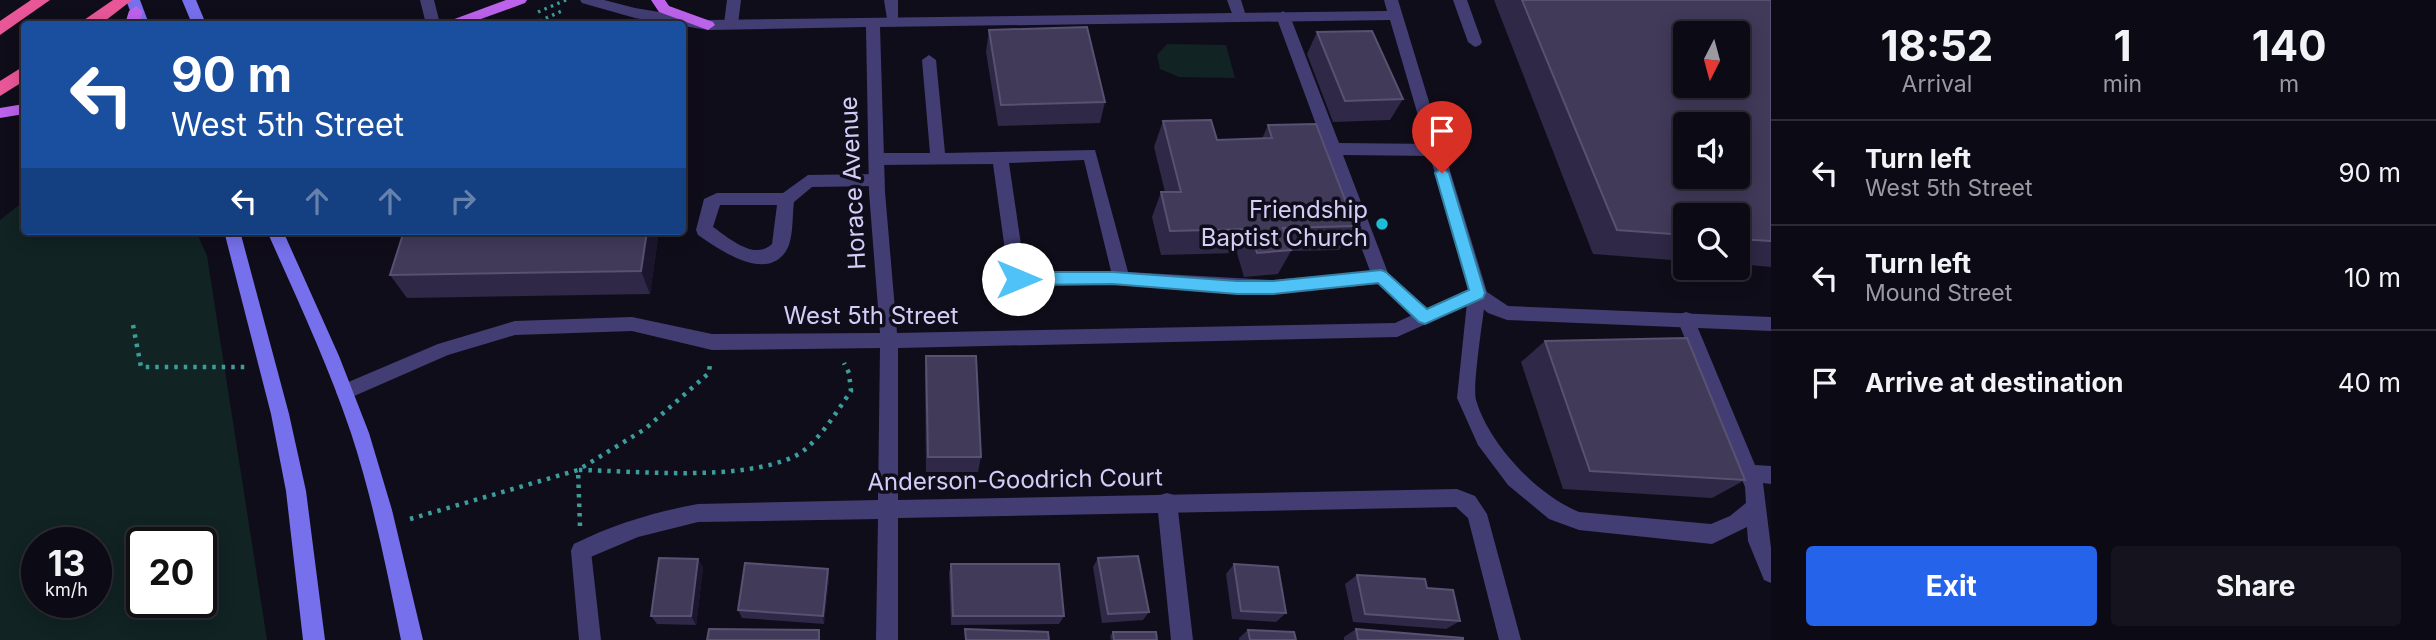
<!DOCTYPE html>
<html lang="en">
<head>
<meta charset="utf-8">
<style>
  :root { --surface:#0c0a14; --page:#15131d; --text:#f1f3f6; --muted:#9a9aa0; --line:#2c2b34; --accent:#2563eb }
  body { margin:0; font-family:Inter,sans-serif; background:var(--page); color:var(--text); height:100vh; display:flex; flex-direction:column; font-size:26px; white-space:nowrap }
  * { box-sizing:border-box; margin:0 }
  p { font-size:23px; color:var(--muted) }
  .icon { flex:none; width:38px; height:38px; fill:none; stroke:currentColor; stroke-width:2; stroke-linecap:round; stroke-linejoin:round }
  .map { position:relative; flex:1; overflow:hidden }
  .panel { display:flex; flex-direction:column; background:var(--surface); width:665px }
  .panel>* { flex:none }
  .guide { position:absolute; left:21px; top:21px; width:665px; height:214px; border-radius:7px; box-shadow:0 4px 18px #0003,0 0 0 2px var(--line); background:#1a4fa0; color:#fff; overflow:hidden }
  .needle { width:46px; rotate:186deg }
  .controls { position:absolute; left:1673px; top:21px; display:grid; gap:14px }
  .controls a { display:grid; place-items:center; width:77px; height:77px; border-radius:7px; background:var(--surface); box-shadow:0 4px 18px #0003,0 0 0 2px var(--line); font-size:35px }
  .speed { position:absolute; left:21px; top:527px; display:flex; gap:14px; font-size:35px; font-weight:700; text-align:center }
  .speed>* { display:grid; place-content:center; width:91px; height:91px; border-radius:50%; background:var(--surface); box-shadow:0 4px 18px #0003,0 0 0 2px var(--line); line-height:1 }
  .speed small { font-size:18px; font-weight:400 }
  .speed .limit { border:4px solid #111; border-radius:10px; background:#fff; color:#111 }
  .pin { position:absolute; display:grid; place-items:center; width:60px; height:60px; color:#fff; margin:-72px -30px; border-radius:50% 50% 50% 0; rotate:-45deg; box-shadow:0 0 7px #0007 }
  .pin .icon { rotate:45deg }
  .me { position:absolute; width:77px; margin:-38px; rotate:90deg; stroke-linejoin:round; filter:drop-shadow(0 0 5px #0008) }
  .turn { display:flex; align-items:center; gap:24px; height:147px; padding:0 35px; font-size:32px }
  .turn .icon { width:91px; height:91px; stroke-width:2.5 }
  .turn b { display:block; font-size:49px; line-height:60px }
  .lanes { display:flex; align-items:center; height:66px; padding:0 35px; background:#0003; justify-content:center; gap:35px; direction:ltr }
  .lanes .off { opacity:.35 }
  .eta { display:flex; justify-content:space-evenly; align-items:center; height:119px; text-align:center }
  .eta b { font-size:42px; font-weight:700; line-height:49px }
  .primary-button { display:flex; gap:14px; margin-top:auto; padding:14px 35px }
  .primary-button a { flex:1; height:80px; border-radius:7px; background:var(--accent); color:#fff; font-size:28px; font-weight:700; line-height:80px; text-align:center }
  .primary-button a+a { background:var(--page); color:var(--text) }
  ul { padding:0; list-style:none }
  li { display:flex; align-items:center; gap:21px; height:105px; padding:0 35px; border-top:2px solid var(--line) }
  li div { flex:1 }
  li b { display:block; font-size:26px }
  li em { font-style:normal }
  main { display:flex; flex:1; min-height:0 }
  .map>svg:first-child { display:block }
  .green { fill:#112323; fill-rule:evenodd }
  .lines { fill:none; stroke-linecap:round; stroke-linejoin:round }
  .path-far1 { stroke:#3b9e9c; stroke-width:3.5; stroke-dasharray:2.5 4.5; stroke-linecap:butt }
  .path { stroke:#3b9e9c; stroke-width:4.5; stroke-dasharray:3.5 6; stroke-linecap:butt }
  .lane { fill:#423e74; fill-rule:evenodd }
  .street { fill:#423e74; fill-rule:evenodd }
  .secondary { fill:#7770ec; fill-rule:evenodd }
  .primary { fill:#bc62eb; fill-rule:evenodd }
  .highway { fill:#e95798; fill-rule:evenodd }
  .wall { fill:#2f2846 }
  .shaded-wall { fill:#1b162d }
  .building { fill:#413a59; stroke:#585172; stroke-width:2; fill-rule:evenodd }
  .route { fill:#4fc3f7; stroke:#337fa1; stroke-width:2 }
  .poi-dot { fill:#1cbdd6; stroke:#100d1a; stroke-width:2.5 }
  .labels { text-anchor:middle; stroke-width:7; stroke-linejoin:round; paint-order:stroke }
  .street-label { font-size:24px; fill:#d3cdf8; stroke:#100d1a }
  .poi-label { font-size:24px; fill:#d3cdf8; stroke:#100d1a; text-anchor:end }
</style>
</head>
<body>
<main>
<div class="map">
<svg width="1771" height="640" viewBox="0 0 1771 640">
  <rect width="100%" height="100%" fill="#100d1a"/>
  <g class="green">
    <path d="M1167 44 1226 45 1235 78 1179 77 1160 69 1157 55Z"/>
    <path d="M24 201V231H196L207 256 267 640H0V220ZM37 542H96V602H37ZM142 542H201V602H142Z"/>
  </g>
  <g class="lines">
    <g class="path-far1">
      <path d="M538 12 566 0"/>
      <path d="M533 24 564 10"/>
    </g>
    <g class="path">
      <path d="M133 325 141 367H245"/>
      <path d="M410 519 578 470 645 429 709 373 710 363"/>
      <path d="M580 526 578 470C639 471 741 482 795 456 817 445 837 411 851 391L849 373 844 363"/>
    </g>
    <g class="lane">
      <path d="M420 0H434L440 24H426Z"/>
      <path d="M727 0H741L738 24 731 29 724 24Z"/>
      <path d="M884 0H898V25H888Z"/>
      <path d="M1227 0H1241L1246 16 1244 19H1234Z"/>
      <path d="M1453 0H1467L1482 42 1480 45 1475 47 1468 42Z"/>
      <path d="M1283 11 1290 16 1339 143 1435 144 1443 150 1435 156 1343 155 1388 273 1431 312 1434 317 1431 322 1425 324 1419 322 1378 284 1273 294 1113 285 1018 286 1012 284 1009 279 993 164 876 165 868 159 876 153H930L922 60 929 55 936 60 945 153 1095 150 1128 272 1273 280 1370 271 1276 16ZM1084 160 1111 271 1025 272 1009 163Z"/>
      <path d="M877 174 885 180 877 186 812 187 794 202C792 215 794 239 786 251 765 283 719 249 698 235L696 230 704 199 717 193H783L808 175ZM720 205H777L772 244C754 261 729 238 713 227Z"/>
      <path d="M1477 286 1483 288 1486 293C1484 313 1472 386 1476 400 1489 444 1537 495 1579 512L1711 524 1730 516 1746 503 1745 487 1677 319 1680 314 1686 312 1692 314 1755 465 1771 466V484L1763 483 1771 548V583L1764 580 1748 541 1747 527 1712 544 1579 530 1549 519 1508 485 1478 445 1457 398 1468 293 1471 288Z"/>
      <path d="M1167 493 1174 495 1177 502 1193 640H1171L1157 502 1160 495Z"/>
      <path d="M581 541 588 544 591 551 601 640H579L571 551 574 544Z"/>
    </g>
    <path class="street" d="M580 0H604L635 8 708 20 1387 11 1384 0H1398L1487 292 1508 306 1771 317V331L1507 320 1488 313 1475 302 1397 337 898 348V500L1457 489 1475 496 1487 514 1521 640H1499L1468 518 1456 507 898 518V640H876L878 519 698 522 638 537 581 561 574 558 571 551 574 544C614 524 655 512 698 504L878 500 880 348 712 350 632 331 515 335 448 355 345 400 339 398 336 392 339 386 438 344 515 321 632 317 712 334 880 333 869 192 866 27 708 30 635 18 582 3ZM1390 20 1469 289 1395 323 897 333 885 192 880 27Z"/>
    <g class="secondary">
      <path d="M126 0H140L149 24H135Z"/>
      <path d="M182 0H196L206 24H192Z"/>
      <path d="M224 231H240L289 414 306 491 325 640H303L286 491 271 414Z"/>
      <path d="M267 231H283L339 356 369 433 392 510 423 640H401C387 571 373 500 351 433 328 364 296 297 267 231Z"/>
    </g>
    <g class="primary">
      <path d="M506 0H527L525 3 467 24H447L449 21Z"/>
      <path d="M651 0H665L669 6 713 22 715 25 708 30 659 12Z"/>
      <path d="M136 6 143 11 139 24H125L129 11Z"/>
      <path d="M24 104V114L0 118V108Z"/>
    </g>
    <g class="highway">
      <path d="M31 0H50L0 35V21Z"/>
      <path d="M113 0H132L101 24H82L84 20Z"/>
      <path d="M24 66V81L0 96V81Z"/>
    </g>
  </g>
  <g class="wall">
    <path d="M1494 0H1771V267L1738 264V215H1685V261L1593 254Z"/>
    <path d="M989 30 1105 102 1100 123 998 126 986 52Z"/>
    <path d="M1317 32 1403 99 1390 120 1333 122 1307 54Z"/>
    <path d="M1163 121 1217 140 1262 139 1268 125 1355 226 1339 250 1291 251 1278 274 1244 277 1237 253 1161 255 1152 217 1161 192H1165L1154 147Z"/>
    <path d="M404 231H659L650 294 407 298 390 275Z"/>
    <path d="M1545 341 1745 480 1712 498 1563 489 1521 362Z"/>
    <path d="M926 356 981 457 978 472H926L925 373Z"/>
    <path d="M1098 558 1149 612 1143 620 1102 623 1093 567Z"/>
    <path d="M698 559 703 568 696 625 657 624 651 616Z"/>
    <path d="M951 564 1064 616 1059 624 951 625 949 573Z"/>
    <path d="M1234 564 1286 613 1276 622 1232 619 1226 574Z"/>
    <path d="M828 569 829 578 824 624 742 618 738 610Z"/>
    <path d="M1357 575 1427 588 1460 621 1446 629 1353 622 1345 584Z"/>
    <path d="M1356 629 1463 640H1344V637Z"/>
    <path d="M1248 630 1296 640H1239V638Z"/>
    <path d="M1113 632 1157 640H1111L1110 636Z"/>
  </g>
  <g class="shaded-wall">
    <path d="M647 231H659L650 294 641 271Z"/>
    <path d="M698 559 703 568 696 625 691 616Z"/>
    <path d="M828 569 829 578 824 624 823 616Z"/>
  </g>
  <g class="building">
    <path d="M1522 0H1771V241L1738 239V215H1685V235L1617 230ZM1685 33H1738V86H1685ZM1685 124H1738V177H1685Z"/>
    <path d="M1087 27 1105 102 1001 105 989 30Z"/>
    <path d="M1372 31 1403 99 1345 101 1317 32Z"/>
    <path d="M1211 120 1217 140 1272 138 1268 125 1316 124 1355 226 1283 228 1291 250 1257 253 1250 229 1170 231 1161 192H1181L1163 121Z"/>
    <path d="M404 231H647L641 271 390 275Z"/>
    <path d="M1687 338 1745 480 1590 471 1545 341Z"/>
    <path d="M926 356H976L981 457H928Z"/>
    <path d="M1138 556 1149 612 1108 614 1098 558Z"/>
    <path d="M659 558 698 559 691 616H651Z"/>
    <path d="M745 563 828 569 823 616 738 610Z"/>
    <path d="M951 564H1059L1064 616H953Z"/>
    <path d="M1234 564 1278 567 1286 613 1241 611Z"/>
    <path d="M1357 575 1425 579 1427 588 1453 590 1460 621 1365 614Z"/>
    <path d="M709 629 819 630V640H707Z"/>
    <path d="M965 629 1048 632 1049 640H966Z"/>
    <path d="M1356 629 1463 638V640H1358Z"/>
    <path d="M1248 630 1294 632 1296 640H1250Z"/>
    <path d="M1113 632H1156L1157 640H1114Z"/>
  </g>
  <path class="route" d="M1442 168 1449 173 1485 293 1483 298 1425 324 1419 322 1378 283 1273 294H1237L1113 284 1018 285 1010 279 1018 272H1113L1237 281H1273L1381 270 1386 272 1427 309 1469 290 1435 173Z"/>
  <circle class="poi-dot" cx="1382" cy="224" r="7"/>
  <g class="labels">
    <g class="street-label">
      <text transform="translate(853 183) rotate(-93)" y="8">Horace Avenue</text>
      <text x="871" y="324">West 5th Street</text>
      <text transform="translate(1015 480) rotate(-1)" y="8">Anderson-Goodrich Court</text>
    </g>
    <g class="poi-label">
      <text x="1368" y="218">Friendship<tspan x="1368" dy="28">Baptist Church</tspan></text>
    </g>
  </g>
</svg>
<div class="controls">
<a><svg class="needle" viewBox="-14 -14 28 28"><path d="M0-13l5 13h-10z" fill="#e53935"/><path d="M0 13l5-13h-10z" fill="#9a9aa0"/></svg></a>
<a><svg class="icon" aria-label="sound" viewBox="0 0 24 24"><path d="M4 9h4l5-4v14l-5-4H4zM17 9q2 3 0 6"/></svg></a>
<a><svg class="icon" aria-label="search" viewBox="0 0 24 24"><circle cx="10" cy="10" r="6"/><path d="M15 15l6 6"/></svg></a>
</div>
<div class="speed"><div>13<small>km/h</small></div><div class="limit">20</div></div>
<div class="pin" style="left:1442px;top:173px;background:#d93025"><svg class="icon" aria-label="arrive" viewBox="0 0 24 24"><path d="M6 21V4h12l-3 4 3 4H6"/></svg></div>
<svg class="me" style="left:1018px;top:279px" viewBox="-20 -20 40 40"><circle r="19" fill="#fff"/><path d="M0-13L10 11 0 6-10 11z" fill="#4fc3f7"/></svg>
<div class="guide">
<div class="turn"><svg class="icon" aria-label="left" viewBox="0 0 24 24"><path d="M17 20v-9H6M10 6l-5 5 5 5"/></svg><div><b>90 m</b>West 5th Street</div></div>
<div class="lanes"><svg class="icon" aria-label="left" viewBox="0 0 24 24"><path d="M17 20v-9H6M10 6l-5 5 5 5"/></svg><svg class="icon off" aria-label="ahead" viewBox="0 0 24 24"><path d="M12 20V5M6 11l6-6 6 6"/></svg><svg class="icon off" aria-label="ahead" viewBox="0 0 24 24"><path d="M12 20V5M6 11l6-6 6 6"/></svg><svg class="icon off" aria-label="right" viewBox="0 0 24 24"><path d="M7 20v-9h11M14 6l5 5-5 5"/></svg></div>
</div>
</div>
<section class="panel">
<div class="eta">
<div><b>18:52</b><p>Arrival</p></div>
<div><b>1</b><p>min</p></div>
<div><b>140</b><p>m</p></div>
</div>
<ul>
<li><svg class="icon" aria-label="left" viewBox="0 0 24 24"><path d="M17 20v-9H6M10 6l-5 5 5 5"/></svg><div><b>Turn left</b><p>West 5th Street</p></div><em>90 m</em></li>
<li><svg class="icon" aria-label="left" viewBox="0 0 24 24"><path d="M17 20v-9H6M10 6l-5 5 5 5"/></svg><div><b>Turn left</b><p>Mound Street</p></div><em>10 m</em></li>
<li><svg class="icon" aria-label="arrive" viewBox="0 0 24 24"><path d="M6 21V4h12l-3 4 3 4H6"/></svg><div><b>Arrive at destination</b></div><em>40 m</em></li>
</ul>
<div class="primary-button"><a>Exit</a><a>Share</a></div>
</section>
</main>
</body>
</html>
